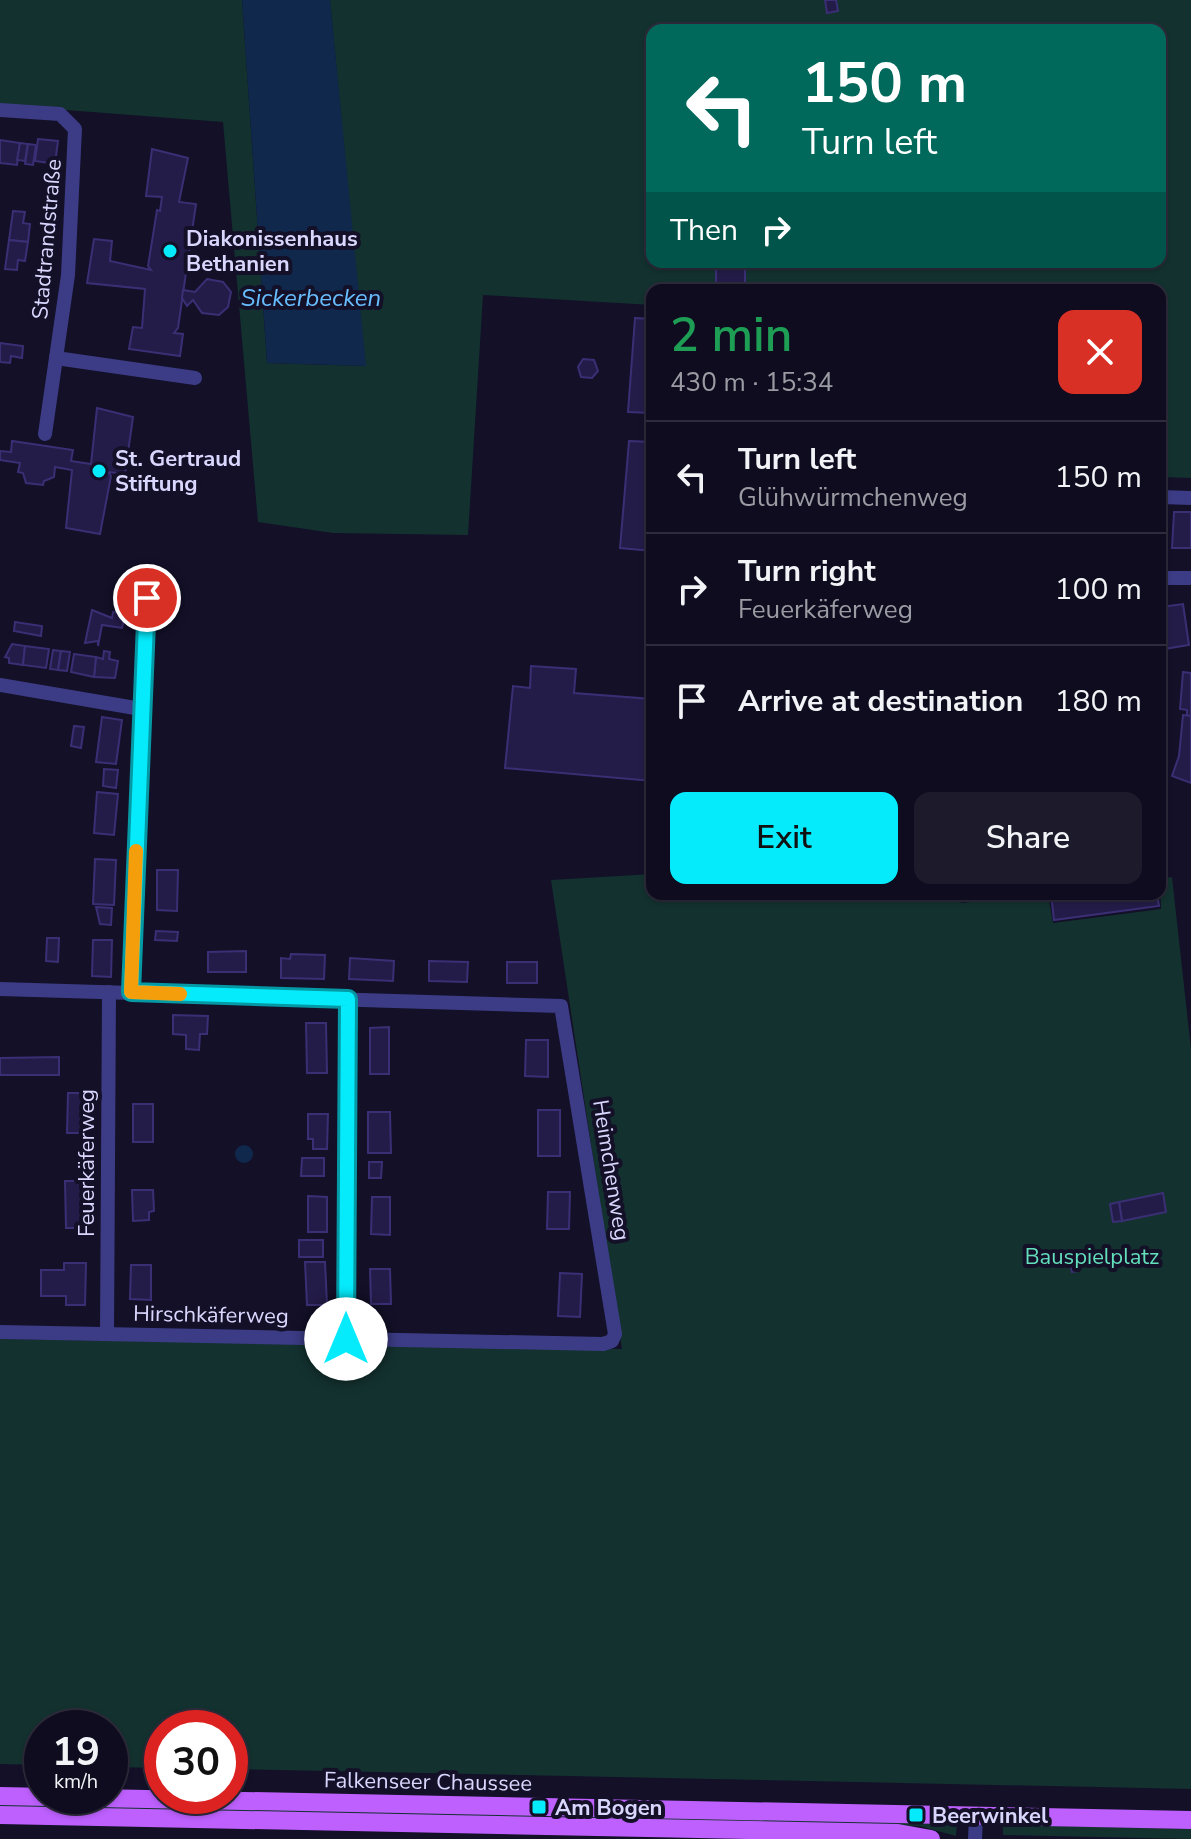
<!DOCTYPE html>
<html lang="en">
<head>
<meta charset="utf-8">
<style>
  :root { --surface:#0e0c1e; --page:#1c1a2b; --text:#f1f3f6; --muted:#9b9ba4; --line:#2e2c3c; --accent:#06ebfc }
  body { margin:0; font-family:"Nunito Sans",sans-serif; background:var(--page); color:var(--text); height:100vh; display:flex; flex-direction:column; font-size:30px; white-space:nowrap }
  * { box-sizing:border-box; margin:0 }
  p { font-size:26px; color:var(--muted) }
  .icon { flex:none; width:44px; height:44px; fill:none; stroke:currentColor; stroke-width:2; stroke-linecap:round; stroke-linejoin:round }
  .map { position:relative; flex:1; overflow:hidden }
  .sheet { position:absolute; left:646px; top:284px; width:520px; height:616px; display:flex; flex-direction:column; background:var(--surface); border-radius:16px; box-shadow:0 2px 6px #0004,0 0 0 2px var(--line) }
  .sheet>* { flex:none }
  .banner { position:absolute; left:646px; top:24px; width:520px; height:244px; border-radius:16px; box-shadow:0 2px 6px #0004,0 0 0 2px var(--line); background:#00695c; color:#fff; overflow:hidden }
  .speed { position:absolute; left:24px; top:1710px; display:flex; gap:16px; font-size:40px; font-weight:700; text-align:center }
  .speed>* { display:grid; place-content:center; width:104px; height:104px; border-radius:50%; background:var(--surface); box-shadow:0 2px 6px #0004,0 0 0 2px var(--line); line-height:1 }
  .speed small { font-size:20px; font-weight:400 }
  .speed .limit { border:12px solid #d22; background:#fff; color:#111 }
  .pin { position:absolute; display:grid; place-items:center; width:68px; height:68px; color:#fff; margin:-34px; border:4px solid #fff; border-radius:50%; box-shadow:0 2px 8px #0007 }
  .me { position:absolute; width:88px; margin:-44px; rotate:0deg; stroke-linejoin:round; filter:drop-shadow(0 0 6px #0008) }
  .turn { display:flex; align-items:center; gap:28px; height:168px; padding:0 24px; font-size:36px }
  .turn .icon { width:104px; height:104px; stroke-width:2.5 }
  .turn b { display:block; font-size:56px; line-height:68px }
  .then { display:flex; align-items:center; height:76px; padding:0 24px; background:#0003; gap:16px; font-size:30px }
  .round { display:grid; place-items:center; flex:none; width:84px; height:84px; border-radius:16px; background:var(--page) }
  .head { display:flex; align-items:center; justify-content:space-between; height:136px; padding:0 24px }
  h1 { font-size:48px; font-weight:600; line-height:60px; color:#1e9e55 }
  .cta { display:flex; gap:16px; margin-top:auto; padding:16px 24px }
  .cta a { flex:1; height:92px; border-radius:16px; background:var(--accent); color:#111; font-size:32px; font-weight:600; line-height:92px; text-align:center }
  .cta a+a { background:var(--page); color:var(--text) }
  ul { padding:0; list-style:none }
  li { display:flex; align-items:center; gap:24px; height:112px; padding:0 24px; border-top:2px solid var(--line) }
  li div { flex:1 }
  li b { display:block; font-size:30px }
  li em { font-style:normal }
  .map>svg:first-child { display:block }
  .green { fill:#13312f; fill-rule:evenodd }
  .water { fill:#0f284c }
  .building { fill:#241c48; stroke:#3a2f74; stroke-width:2 }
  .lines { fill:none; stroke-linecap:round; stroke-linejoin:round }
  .minor { stroke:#3c3c86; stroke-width:14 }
  .major { stroke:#bd60fd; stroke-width:18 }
  .route-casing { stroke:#0499a4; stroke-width:20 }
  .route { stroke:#06ebfc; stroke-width:14 }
  .slow { stroke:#f59e0b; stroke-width:14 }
  .poi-dot { fill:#06ebfc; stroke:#131028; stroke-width:3 }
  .labels { text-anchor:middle; stroke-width:8; stroke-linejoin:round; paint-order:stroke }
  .poi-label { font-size:22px; font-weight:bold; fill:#dad7fe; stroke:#131028; text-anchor:start }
  .street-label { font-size:22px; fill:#dad7fe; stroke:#131028 }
  .park-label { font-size:22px; fill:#63dfbc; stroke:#131028 }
  .water-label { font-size:24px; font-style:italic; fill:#67bdfd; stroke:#131028 }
</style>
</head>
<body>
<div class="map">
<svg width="1191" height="1839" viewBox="0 0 1191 1839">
  <rect width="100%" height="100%" fill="#131028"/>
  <g class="green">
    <path d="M0 0H242L267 363 365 366 330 0H1191V478L1160 477V290H652V305L483 295 468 535 333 533 258 522 223 122 0 105ZM652 30H1160V262H652Z"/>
    <path d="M652 874V894H959L961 903 1048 894 1053 923 1161 909 1160 879 1172 877 1191 1049V1789L230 1769V1728H162V1768L110 1767V1728H42V1765L0 1764V1339L622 1349 551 880Z"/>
    <path d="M0 1804 543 1815V1818L0 1807Z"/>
    <path d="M582 1815 957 1823 956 1836 919 1826 582 1819Z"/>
    <path d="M1003 1825 1191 1829V1839L1003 1835Z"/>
  </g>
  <g class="water">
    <path d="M242 0H330L366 366 267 363Z"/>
    <circle cx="244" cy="1154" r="9"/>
  </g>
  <g class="building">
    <path d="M825 0H836L838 11 827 13Z"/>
    <path d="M38 139 58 141 55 164 35 161Z"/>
    <path d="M0 140 20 143 17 165 0 163Z"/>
    <path d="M20 143 28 144 25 161 17 160Z"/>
    <path d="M28 144 36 145 33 165 25 164Z"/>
    <path d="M152 149 188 158 179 202 196 204 178 328 174 333 183 334 180 356 129 349 133 327 142 328 145 289 87 283 94 239 112 241 110 261 151 270 148 266 157 210 160 211 162 197 146 196Z"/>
    <path d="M13 211 25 212 23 223 30 224 28 242 9 240Z"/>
    <path d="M9 240 28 242 25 261 18 260 17 270 5 269Z"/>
    <path d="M716 262H745V287L716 286Z"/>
    <path d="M207 279 223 282 231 292 228 307 219 315 202 313 193 300 187 306 182 298 183 290 195 292Z"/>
    <path d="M635 318 652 319V413L628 412Z"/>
    <path d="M0 343 23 346 22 358 11 356 10 363 0 362Z"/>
    <path d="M583 359 594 360 598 371 592 378 581 377 578 367Z"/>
    <path d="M97 408 133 417 125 474 108 472 111 476 100 534 66 528 72 470 55 467 54 477 44 481 43 485 26 483 23 473 18 472 20 463 0 460V451L11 452 12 441 73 450 71 461 91 464Z"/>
    <path d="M629 441 652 442V551L620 548Z"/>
    <path d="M1174 512H1191V548H1172Z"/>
    <path d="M1183 604 1189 645 1164 649 1160 607Z"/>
    <path d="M92 610 112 618 113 612 121 613 120 619 124 620 122 628 102 625 98 646V641L85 643Z"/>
    <path d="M15 622 42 626 41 636 14 631Z"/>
    <path d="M12 644 25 646 23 665 9 663V658L5 657Z"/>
    <path d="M25 646 49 649 46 668 23 665Z"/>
    <path d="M53 650 61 651 58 670 50 669Z"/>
    <path d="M61 651 70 652 67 671 58 670Z"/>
    <path d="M104 651 110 652 109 659 118 661 115 678 94 677 96 657 103 659Z"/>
    <path d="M74 654 96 657 94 677 71 672Z"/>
    <path d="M531 666 576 669 574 693 652 699V781L505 768 513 686 530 688Z"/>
    <path d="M1183 672 1191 673V716H1187V710L1180 709Z"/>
    <path d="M1183 715 1191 716V783L1172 776 1179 756Z"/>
    <path d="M102 717 122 720 116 764 96 762Z"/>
    <path d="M74 726 84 727 81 748 71 746Z"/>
    <path d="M104 769 118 770 116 788 103 786Z"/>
    <path d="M97 792 118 794 114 835 94 833Z"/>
    <path d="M95 859 116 860 114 905 93 904Z"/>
    <path d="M157 870H178L177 911 157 910Z"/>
    <path d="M1051 894H1157L1159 906 1054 920Z"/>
    <path d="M96 907 112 908 111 925 100 924Z"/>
    <path d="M156 931 178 932 177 941 155 940Z"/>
    <path d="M47 938H59L58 962 46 961Z"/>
    <path d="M93 940H112L111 977 92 976Z"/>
    <path d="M246 951V972H208V952Z"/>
    <path d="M291 954 325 955 324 979 281 978V958L290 959Z"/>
    <path d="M350 958 394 961 393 981 349 979Z"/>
    <path d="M429 961 468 962 467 982 429 981Z"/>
    <rect x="507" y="962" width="30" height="21"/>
    <path d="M173 1015 208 1016 207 1034H200L199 1050 186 1049V1035L173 1034Z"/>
    <path d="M306 1023H326L327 1073H307Z"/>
    <path d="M389 1027V1074H370V1028Z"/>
    <path d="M526 1040H548V1077L525 1076Z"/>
    <path d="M59 1057V1075H0V1058Z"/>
    <path d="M68 1093H88L87 1133H67Z"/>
    <rect x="133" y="1104" width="20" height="38"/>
    <rect x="538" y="1110" width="22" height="46"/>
    <path d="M368 1112H390L391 1153H368Z"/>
    <path d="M308 1114H328L327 1149H313V1139H308Z"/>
    <path d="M302 1158H324V1176H301Z"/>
    <path d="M369 1162H382L381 1178H369Z"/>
    <path d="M65 1181H87V1228H66Z"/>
    <path d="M132 1190H153L154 1211 149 1212V1220L133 1221Z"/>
    <path d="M548 1192H570L569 1229H547Z"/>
    <path d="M1163 1193 1166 1212 1122 1221 1119 1202Z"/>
    <path d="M308 1196 327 1197V1232H308Z"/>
    <path d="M372 1197H390V1235L371 1234Z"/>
    <path d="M1119 1202 1122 1221 1113 1222 1110 1204Z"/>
    <rect x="299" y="1240" width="24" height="17"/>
    <path d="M1076 1257 1078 1271 1072 1272 1069 1258Z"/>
    <path d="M305 1262H325L327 1305H307Z"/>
    <path d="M64 1263H86L85 1305H66V1296H41V1270H64Z"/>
    <path d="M131 1265H151V1300L130 1299Z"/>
    <path d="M370 1269H390L391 1304H371Z"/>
    <path d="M560 1273 582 1274 580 1317 558 1316Z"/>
  </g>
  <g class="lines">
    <g class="minor">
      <path d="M0 110 60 114 75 129 68 275 45 434"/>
      <path d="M56 358 195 378"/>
      <path d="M1160 497 1191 498"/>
      <path d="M1160 578H1191"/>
      <path d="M0 685 141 709"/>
      <path d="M0 989 561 1006 615 1334 612 1341 603 1344 0 1332"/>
      <path d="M131 992 148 571"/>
      <path d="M107 1334 109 992"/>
      <path d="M346 1339 348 999"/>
      <path d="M975 1839 976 1816"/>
    </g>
    <g class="major">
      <path d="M0 1796 1191 1820"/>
      <path d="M0 1815 898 1833 931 1839"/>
    </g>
  </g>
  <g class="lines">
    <g class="route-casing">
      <path id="route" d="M147 598 131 992 348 999 346 1339"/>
    </g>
    <use href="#route" class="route"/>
    <path class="slow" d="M136 851 131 992 180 994"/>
  </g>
  <g class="poi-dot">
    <circle cx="170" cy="251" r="8"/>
    <circle cx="99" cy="471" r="8"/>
    <rect x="531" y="1799" width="16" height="16" rx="4"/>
    <rect x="908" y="1807" width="16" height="16" rx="4"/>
  </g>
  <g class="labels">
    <g class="poi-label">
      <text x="186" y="246">Diakonissenhaus<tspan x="186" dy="25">Bethanien</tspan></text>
      <text x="115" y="466">St. Gertraud<tspan x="115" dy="25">Stiftung</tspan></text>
      <text x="555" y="1815">Am Bogen</text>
      <text x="932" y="1823">Beerwinkel</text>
    </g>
    <g class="street-label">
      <text transform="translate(46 239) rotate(-85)" y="8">Stadtrandstraße</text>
      <text transform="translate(86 1163) rotate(-90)" y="8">Feuerkäferweg</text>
      <text transform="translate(612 1170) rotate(81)" y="8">Heimchenweg</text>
      <text transform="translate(211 1314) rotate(1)" y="8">Hirschkäferweg</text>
      <text transform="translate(428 1781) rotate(1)" y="8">Falkenseer Chaussee</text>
    </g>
    <g class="park-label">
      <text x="1092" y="1264">Bauspielplatz</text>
    </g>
    <g class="water-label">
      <text x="311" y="306">Sickerbecken</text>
    </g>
  </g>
</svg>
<div class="speed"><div>19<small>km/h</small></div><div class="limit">30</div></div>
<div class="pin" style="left:147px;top:598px;background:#d93025"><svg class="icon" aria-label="arrive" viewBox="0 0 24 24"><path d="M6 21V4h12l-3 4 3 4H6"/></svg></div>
<svg class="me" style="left:346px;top:1339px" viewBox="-20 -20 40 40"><circle r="19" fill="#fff"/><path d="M0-13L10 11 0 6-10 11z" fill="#06ebfc"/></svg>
<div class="banner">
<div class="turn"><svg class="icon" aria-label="left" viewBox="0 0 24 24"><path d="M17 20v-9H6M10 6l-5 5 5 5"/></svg><div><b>150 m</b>Turn left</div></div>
<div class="then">Then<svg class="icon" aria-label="right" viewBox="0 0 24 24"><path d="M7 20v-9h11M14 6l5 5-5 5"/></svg></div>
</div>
<section class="sheet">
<div class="head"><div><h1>2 min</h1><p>430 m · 15:34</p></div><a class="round" style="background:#d93025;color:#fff"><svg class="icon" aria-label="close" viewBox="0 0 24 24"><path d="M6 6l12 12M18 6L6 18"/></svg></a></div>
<ul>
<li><svg class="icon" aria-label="left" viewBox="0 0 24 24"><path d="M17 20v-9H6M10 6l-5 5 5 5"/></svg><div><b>Turn left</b><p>Glühwürmchenweg</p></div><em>150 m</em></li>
<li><svg class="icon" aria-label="right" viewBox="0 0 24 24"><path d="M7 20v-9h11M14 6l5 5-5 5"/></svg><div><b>Turn right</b><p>Feuerkäferweg</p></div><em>100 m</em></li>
<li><svg class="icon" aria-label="arrive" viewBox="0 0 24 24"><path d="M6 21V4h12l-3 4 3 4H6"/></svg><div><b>Arrive at destination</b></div><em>180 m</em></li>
</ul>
<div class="cta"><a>Exit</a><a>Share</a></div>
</section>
</div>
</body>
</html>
